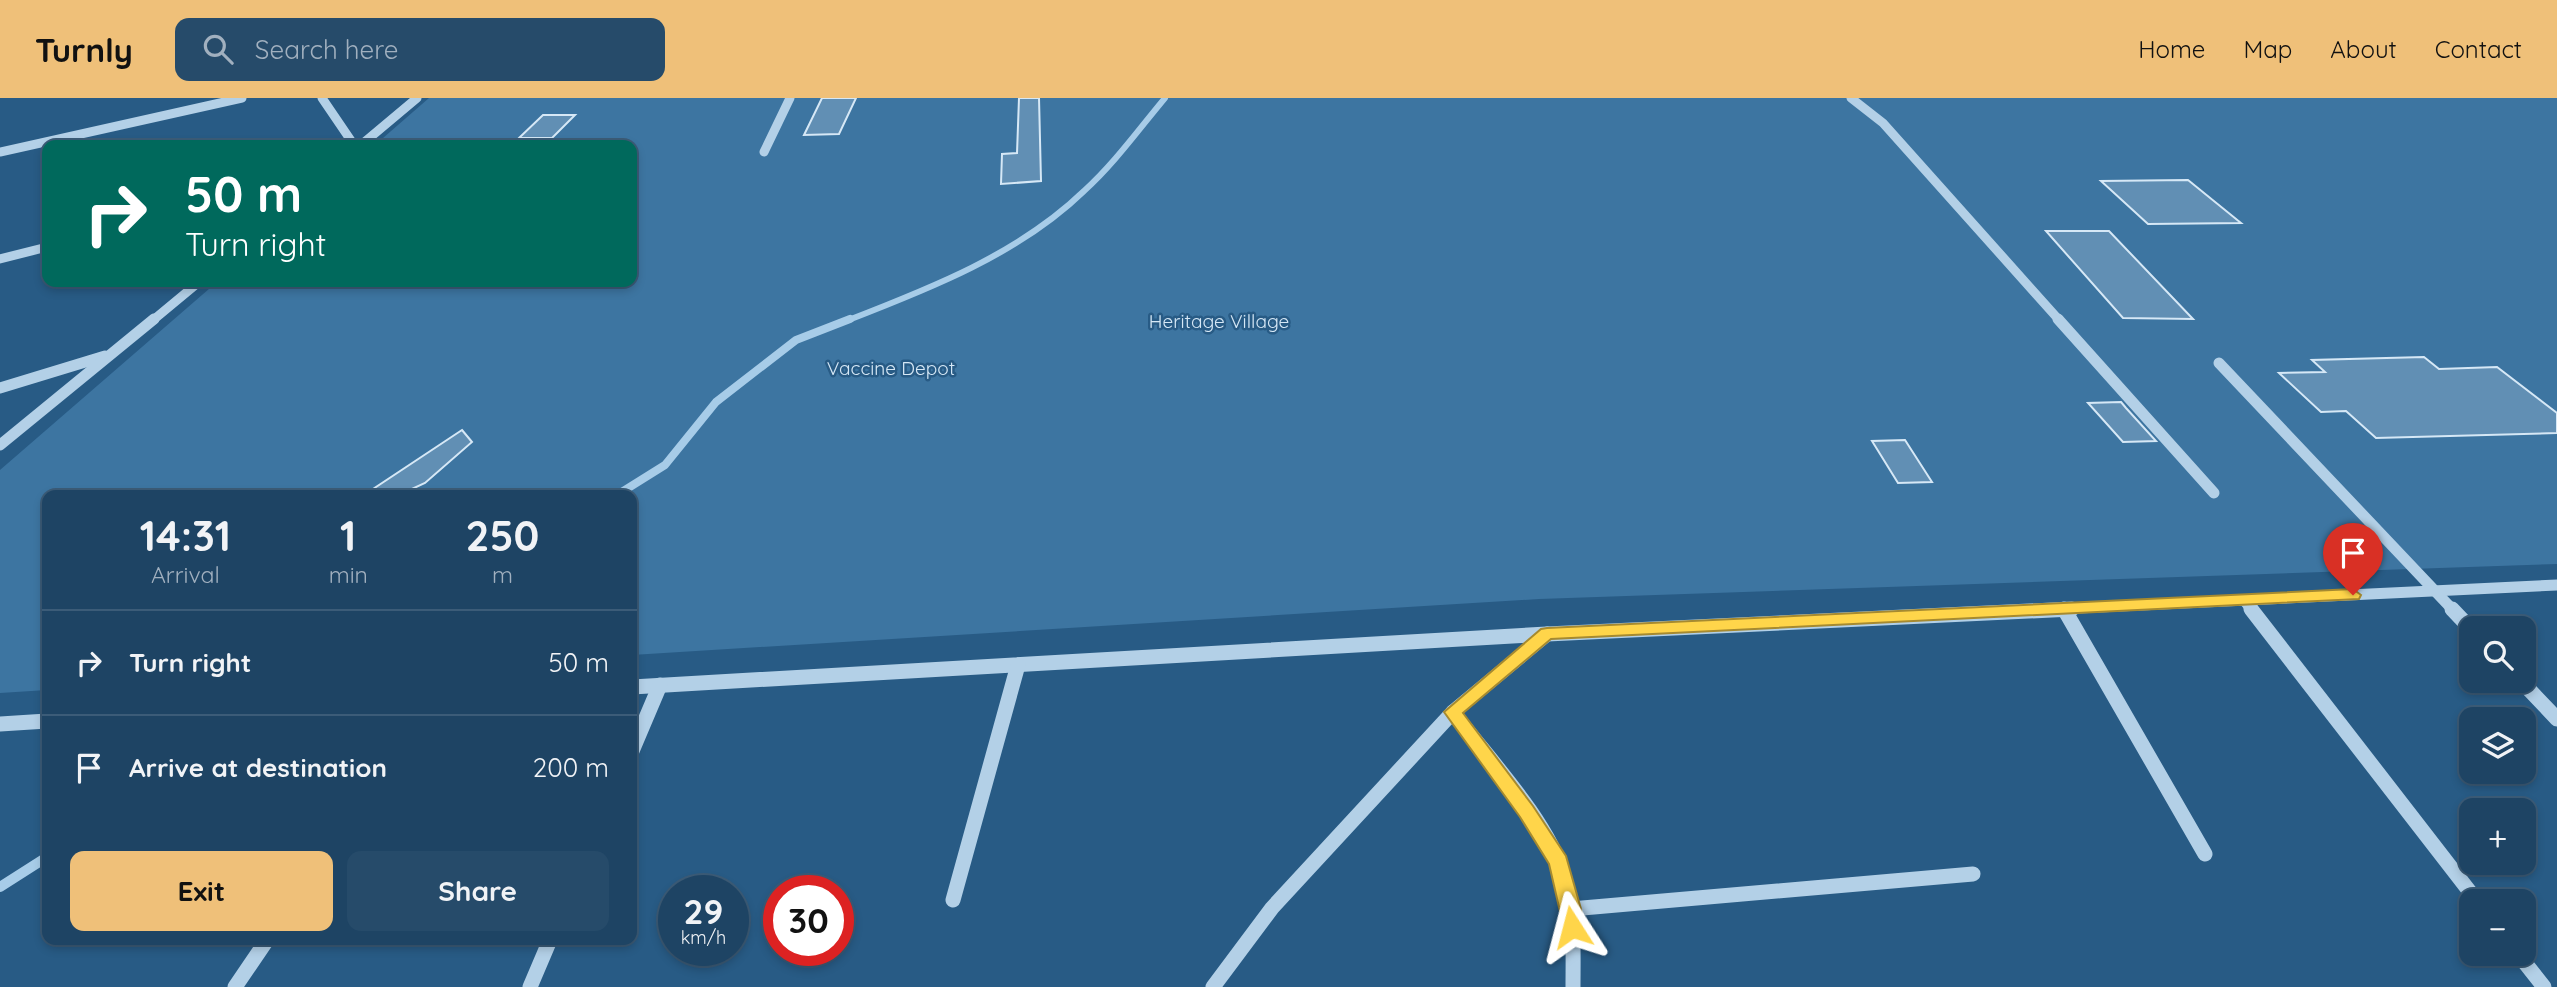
<!DOCTYPE html>
<html lang="en">
<head>
<meta charset="utf-8">
<style>
  :root { --surface:#1e4464; --page:#264b6a; --text:#f1f3f6; --muted:#a1b0bf; --line:#3c5c78; --accent:#efc079 }
  body { margin:0; font-family:Quicksand,sans-serif; background:var(--page); color:var(--text); height:100vh; display:flex; flex-direction:column; font-size:26px; white-space:nowrap }
  * { box-sizing:border-box; margin:0 }
  p { font-size:23px; color:var(--muted) }
  .icon { flex:none; width:38px; height:38px; fill:none; stroke:currentColor; stroke-width:2; stroke-linecap:round; stroke-linejoin:round }
  .map { position:relative; flex:1; overflow:hidden }
  .sheet { position:absolute; left:42px; top:392px; width:595px; height:455px; display:flex; flex-direction:column; background:var(--surface); border-radius:14px; box-shadow:0 4px 10px #0003,0 0 0 2px var(--line) }
  .sheet>* { flex:none }
  .hud { position:absolute; left:42px; top:42px; width:595px; height:147px; border-radius:14px; box-shadow:0 4px 10px #0003,0 0 0 2px var(--line); background:#00695c; color:#fff; overflow:hidden }
  .controls { position:absolute; left:2459px; top:518px; display:grid; gap:14px }
  .controls a { display:grid; place-items:center; width:77px; height:77px; border-radius:14px; background:var(--surface); box-shadow:0 4px 10px #0003,0 0 0 2px var(--line); font-size:35px }
  .speed { position:absolute; left:658px; top:777px; display:flex; gap:14px; font-size:35px; font-weight:700; text-align:center }
  .speed>* { display:grid; place-content:center; width:91px; height:91px; border-radius:50%; background:var(--surface); box-shadow:0 4px 10px #0003,0 0 0 2px var(--line); line-height:1 }
  .speed small { font-size:18px; font-weight:400 }
  .speed .limit { border:10px solid #d22; background:#fff; color:#111 }
  .pin { position:absolute; display:grid; place-items:center; width:60px; height:60px; color:#fff; margin:-72px -30px; border-radius:50% 50% 50% 0; rotate:-45deg; box-shadow:0 0 7px #0007 }
  .pin .icon { rotate:45deg }
  .me { position:absolute; width:77px; margin:-38px; rotate:351deg; stroke-linejoin:round; filter:drop-shadow(0 0 5px #0008) }
  .turn { display:flex; align-items:center; gap:24px; height:147px; padding:0 28px; font-size:32px }
  .turn .icon { width:91px; height:91px; stroke-width:2.5 }
  .turn b { display:block; font-size:49px; line-height:60px }
  .eta { display:flex; justify-content:space-evenly; align-items:center; height:119px; text-align:center }
  .eta b { font-size:42px; font-weight:700; line-height:49px }
  .action { display:flex; gap:14px; margin-top:auto; padding:14px 28px }
  .action a { flex:1; height:80px; border-radius:14px; background:var(--accent); color:#111; font-size:28px; font-weight:700; line-height:80px; text-align:center }
  .action a+a { background:var(--page); color:var(--text) }
  ul { padding:0; list-style:none }
  li { display:flex; align-items:center; gap:21px; height:105px; padding:0 28px; border-top:2px solid var(--line) }
  li div { flex:1 }
  li b { display:block; font-size:26px }
  li em { font-style:normal }
  header { display:flex; align-items:center; gap:42px; box-sizing:border-box; height:98px; padding:0 35px; background:var(--accent); color:#111 }
  header strong { font-size:33px }
  nav { display:flex; gap:38px; margin-inline-start:auto; font-size:24px }
  .search { width:490px; height:63px; background:var(--page); display:flex; align-items:center; gap:18px; box-sizing:border-box; padding:0 24px; border-radius:14px; color:var(--muted); font-size:26px }
  .map>svg:first-child { display:block }
  .green { fill:#3d75a1 }
  .lines { fill:none; stroke-linecap:round; stroke-linejoin:round }
  .stream-far2 { stroke:#a7cce8; stroke-width:6 }
  .stream-far1 { stroke:#a7cce8; stroke-width:8 }
  .stream { stroke:#a7cce8; stroke-width:10 }
  .building { fill:#618fb4; stroke:#d6e8f6; stroke-width:2 }
  .minor-far2 { stroke:#b3d0e7; stroke-width:9 }
  .minor-far1 { stroke:#b3d0e7; stroke-width:11 }
  .minor { stroke:#b3d0e7; stroke-width:15 }
  .route { fill:#ffd54a; stroke:#a68a30; stroke-width:2 }
  .labels { text-anchor:middle; stroke-width:5; stroke-linejoin:round; paint-order:stroke }
  .park-label { font-size:19px; fill:#d6e8f6; stroke:#285b85 }
</style>
</head>
<body>
<header>
<strong>Turnly</strong>
<div class="search"><svg class="icon" aria-label="search" viewBox="0 0 24 24"><circle cx="10" cy="10" r="6"/><path d="M15 15l6 6"/></svg>Search here</div>
<nav><a>Home</a><a>Map</a><a>About</a><a>Contact</a></nav>
</header>
<div class="map">
<svg width="2557" height="889" viewBox="0 0 2557 889">
  <rect width="100%" height="100%" fill="#285b85"/>
  <path class="green" d="M429 0H2557V466L1539 501 632 557V397H47V592L0 595V372L217 184H632V47H375Z"/>
  <g class="lines">
    <path class="stream-far2" d="M846 223C929 191 1019 156 1084 93 1114 66 1139 31 1165 0"/>
    <path class="stream-far1" d="M617 397 665 367 716 304 796 242 850 221"/>
    <path class="stream" d="M0 789 47 759"/>
  </g>
  <g class="building">
    <path d="M822 0H856L839 36 804 37Z"/>
    <path d="M1019 0H1039L1041 83 1001 86 1002 56 1017 55Z"/>
    <path d="M543 17H575L552 40H519Z"/>
    <path d="M2188 82 2241 125 2148 126 2101 83Z"/>
    <path d="M2046 133H2109L2193 221 2123 220Z"/>
    <path d="M2424 259 2439 271 2497 269 2557 315V335L2376 340 2346 313 2321 314 2279 275 2325 274 2312 262Z"/>
    <path d="M2121 304 2126 310 2156 343 2123 344 2088 305Z"/>
    <path d="M462 332 472 344 425 385 399 397H364Z"/>
    <path d="M1905 342 1932 384 1898 385 1872 343Z"/>
  </g>
  <g class="lines">
    <g class="minor-far2">
      <path d="M322 0 354 47"/>
      <path d="M1851 0 1883 25 2060 223"/>
      <path d="M361 47 417 0"/>
      <path d="M0 54 242 0"/>
      <path d="M764 54 790 0"/>
      <path d="M0 161 47 149"/>
      <path d="M152 223 199 184"/>
    </g>
    <g class="minor-far1">
      <path d="M2058 221 2214 395"/>
      <path d="M2219 265 2453 512"/>
      <path d="M0 290 105 258"/>
      <path d="M0 347 154 221"/>
      <path d="M2244 502 2252 512"/>
      <path d="M2036 512 2557 487"/>
    </g>
    <g class="minor">
      <path d="M2064 511 2205 756"/>
      <path d="M2251 511 2477 803"/>
      <path d="M2452 511 2471 531"/>
      <path d="M2521 583 2557 621"/>
      <path d="M632 589 1547 536 2072 511"/>
      <path d="M1453 614C1490 663 1545 719 1564 777 1575 813 1573 852 1573 889"/>
      <path d="M0 626 47 623"/>
      <path d="M632 653 660 587"/>
      <path d="M953 802 1018 567"/>
      <path d="M1571 811 1973 776"/>
      <path d="M2518 856 2544 889"/>
      <path d="M235 889 267 842"/>
      <path d="M530 889 550 842"/>
      <path d="M1213 889 1272 810 1453 614 1547 536"/>
    </g>
  </g>
  <path class="route" d="M2353 491 2361 497 2359 501 1551 541 1463 615 1533 708 1566 758 1581 811 1583 829 1580 835 1572 838 1565 835 1549 766 1520 719 1444 614 1541 531 1547 530Z"/>
  <g class="labels">
    <g class="park-label">
      <text x="1219" y="230">Heritage Village</text>
      <text x="891" y="277">Vaccine Depot</text>
    </g>
  </g>
</svg>
<div class="controls">
<a><svg class="icon" aria-label="search" viewBox="0 0 24 24"><circle cx="10" cy="10" r="6"/><path d="M15 15l6 6"/></svg></a>
<a><svg class="icon" aria-label="layers" viewBox="0 0 24 24"><path d="M12 4l9 5-9 5-9-5zM3 14l9 5 9-5"/></svg></a>
<a>+</a>
<a>−</a>
</div>
<div class="speed"><div>29<small>km/h</small></div><div class="limit">30</div></div>
<div class="pin" style="left:2353px;top:497px;background:#d93025"><svg class="icon" aria-label="arrive" viewBox="0 0 24 24"><path d="M6 21V4h12l-3 4 3 4H6"/></svg></div>
<svg class="me" style="left:1572px;top:829px" viewBox="-20 -20 40 40"><path d="M0-17L14 15 0 8-14 15z" fill="#ffd54a" stroke="#fff" stroke-width="4"/></svg>
<div class="hud">
<div class="turn"><svg class="icon" aria-label="right" viewBox="0 0 24 24"><path d="M7 20v-9h11M14 6l5 5-5 5"/></svg><div><b>50 m</b>Turn right</div></div>
</div>
<section class="sheet">
<div class="eta">
<div><b>14:31</b><p>Arrival</p></div>
<div><b>1</b><p>min</p></div>
<div><b>250</b><p>m</p></div>
</div>
<ul>
<li><svg class="icon" aria-label="right" viewBox="0 0 24 24"><path d="M7 20v-9h11M14 6l5 5-5 5"/></svg><div><b>Turn right</b></div><em>50 m</em></li>
<li><svg class="icon" aria-label="arrive" viewBox="0 0 24 24"><path d="M6 21V4h12l-3 4 3 4H6"/></svg><div><b>Arrive at destination</b></div><em>200 m</em></li>
</ul>
<div class="action"><a>Exit</a><a>Share</a></div>
</section>
</div>
</body>
</html>
